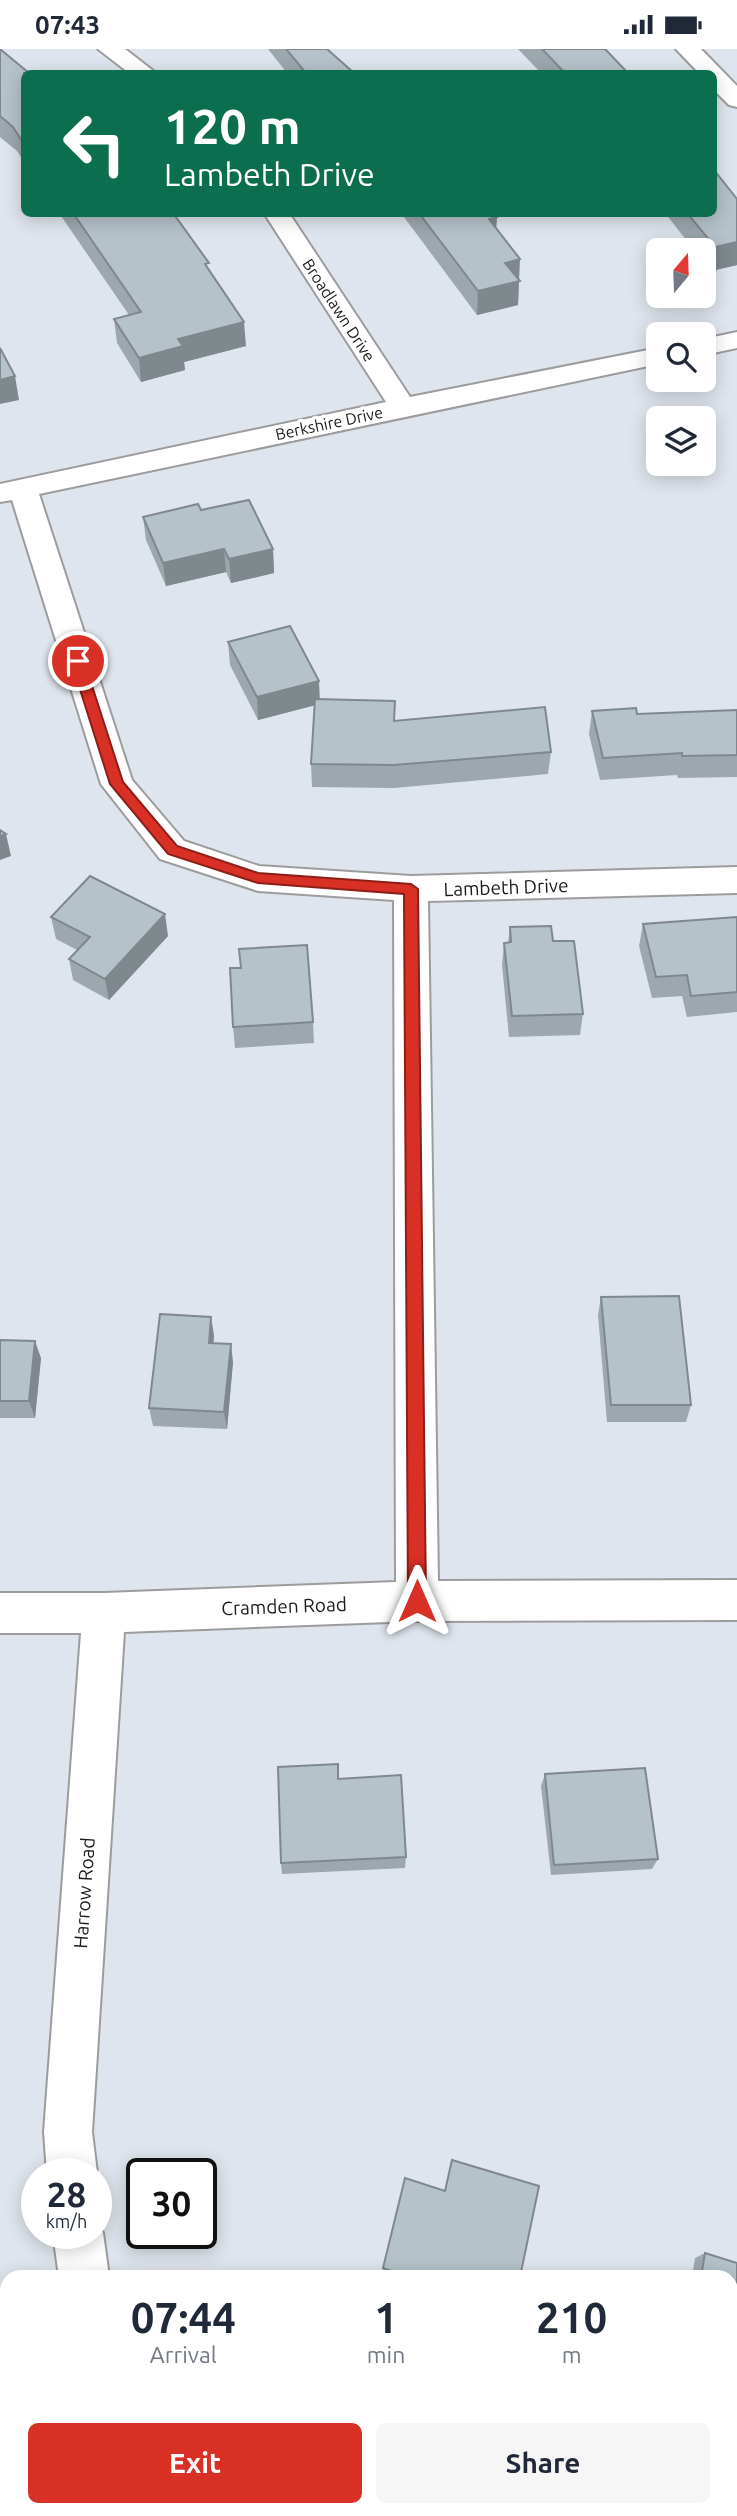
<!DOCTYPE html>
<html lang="en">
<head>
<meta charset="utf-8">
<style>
  :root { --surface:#fff; --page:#f6f6f7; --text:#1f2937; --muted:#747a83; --accent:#d93025 }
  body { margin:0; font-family:Ubuntu,sans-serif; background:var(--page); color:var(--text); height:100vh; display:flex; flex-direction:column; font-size:26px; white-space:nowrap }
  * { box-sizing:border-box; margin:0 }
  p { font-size:23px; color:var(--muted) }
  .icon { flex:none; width:38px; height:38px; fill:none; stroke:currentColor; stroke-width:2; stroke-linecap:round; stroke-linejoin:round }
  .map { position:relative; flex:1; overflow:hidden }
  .details { position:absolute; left:0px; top:2221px; width:738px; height:247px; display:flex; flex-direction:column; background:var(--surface); border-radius:21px 21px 0 0; box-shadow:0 4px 18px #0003 }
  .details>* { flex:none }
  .hud { position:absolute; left:21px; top:21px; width:696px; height:147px; border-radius:10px; box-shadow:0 4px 18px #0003; background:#0b6e4f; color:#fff; overflow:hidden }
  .needle { width:46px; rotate:19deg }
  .buttons { position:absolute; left:646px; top:189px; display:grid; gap:14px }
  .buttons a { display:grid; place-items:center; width:70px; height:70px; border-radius:10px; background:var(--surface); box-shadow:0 4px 18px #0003; font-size:35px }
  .speed { position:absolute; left:21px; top:2109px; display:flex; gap:14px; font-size:35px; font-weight:700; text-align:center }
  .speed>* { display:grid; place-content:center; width:91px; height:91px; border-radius:50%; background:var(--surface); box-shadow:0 4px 18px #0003; line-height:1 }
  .speed small { font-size:18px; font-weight:400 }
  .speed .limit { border:4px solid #111; border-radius:10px; background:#fff; color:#111 }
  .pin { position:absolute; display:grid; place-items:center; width:60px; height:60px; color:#fff; margin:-30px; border:4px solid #fff; border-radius:50%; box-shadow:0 2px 7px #0007 }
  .me { position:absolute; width:77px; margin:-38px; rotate:0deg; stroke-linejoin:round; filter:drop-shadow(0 0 5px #0008) }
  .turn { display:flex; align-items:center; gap:24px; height:147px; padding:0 28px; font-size:32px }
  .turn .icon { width:91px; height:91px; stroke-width:2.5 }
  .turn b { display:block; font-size:49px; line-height:60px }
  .eta { display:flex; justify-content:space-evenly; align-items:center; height:119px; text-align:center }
  .eta b { font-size:42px; font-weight:700; line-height:49px }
  .primary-button { display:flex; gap:14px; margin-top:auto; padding:14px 28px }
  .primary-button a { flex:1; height:80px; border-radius:10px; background:var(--accent); color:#fff; font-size:28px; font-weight:700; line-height:80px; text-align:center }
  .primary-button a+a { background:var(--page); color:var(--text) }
  .status { display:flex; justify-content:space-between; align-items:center; height:49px; padding:0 35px; background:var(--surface); direction:ltr }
  .status svg { height:19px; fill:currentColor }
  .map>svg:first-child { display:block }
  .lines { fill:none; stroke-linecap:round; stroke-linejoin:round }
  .minor-casing { stroke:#9c9c9c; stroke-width:4 }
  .minor { fill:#fff; fill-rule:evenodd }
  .wall { fill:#9ca7ae }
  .shaded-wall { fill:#7f888d }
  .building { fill:#b5c2ca; stroke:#7f888d; stroke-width:2 }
  .route { fill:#d93025; stroke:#8d1f18; stroke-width:2 }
  .labels { text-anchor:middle; stroke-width:7; stroke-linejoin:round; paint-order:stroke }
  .far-street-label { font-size:16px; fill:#1b1b1b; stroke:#fff }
  .street-label { font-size:19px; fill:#1b1b1b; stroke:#fff }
</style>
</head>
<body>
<div class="status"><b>07:43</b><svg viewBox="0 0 49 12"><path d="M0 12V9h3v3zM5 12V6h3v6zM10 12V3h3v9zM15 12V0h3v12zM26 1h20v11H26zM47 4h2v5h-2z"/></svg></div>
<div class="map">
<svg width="737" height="2467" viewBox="0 0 737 2467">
  <rect width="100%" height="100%" fill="#dfe5ee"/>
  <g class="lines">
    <g class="minor-casing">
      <g id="minor">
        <path d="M98 0H125L156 24H129Z"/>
        <path d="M676 0H701L737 37V58L729 56 714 41V24H699Z"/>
        <path d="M264 164H289L410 348 658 299V315L39 445 132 731 184 792 259 817 411 827 737 818V844L428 852 438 1532 737 1531V1571L417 1572 124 1583 92 2083 97 2124H47L44 2083 81 1584H0V1544H104L396 1533 394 851 258 842 160 810 101 735 12 451 0 453V435L386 353Z"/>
        <path d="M737 283V299L704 306V290Z"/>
        <path d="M96 2167 103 2184 109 2228H59L53 2184H96Z"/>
        <path d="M221 2460H277L280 2467H224Z"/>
      </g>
    </g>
    <use href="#minor" class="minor"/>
  </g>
  <g class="wall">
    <path d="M0 0 24 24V113L17 102 0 88Z"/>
    <path d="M268 0H327L354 24H287Z"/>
    <path d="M518 0H605L628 24H541Z"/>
    <path d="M737 150V216L711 222 704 213V201H694L665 164H714Z"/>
    <path d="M59 164H173L210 222 246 297 184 313 185 321 141 333 117 294 114 270 129 266Z"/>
    <path d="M401 164H493L497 168 496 180 519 231 518 256 477 266Z"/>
    <path d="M201 461 273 500 274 524 231 534 226 523 166 537 146 491 143 468Z"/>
    <path d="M228 593 320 650 394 672 551 703 548 725 394 739 312 738 311 715 315 656 258 671 230 616Z"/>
    <path d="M737 661V728L678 729 677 726 600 731 589 685 592 662 637 665Z"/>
    <path d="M51 868 168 887 109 951 73 931 69 910 77 901 56 890Z"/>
    <path d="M737 868V963L687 968 682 947 652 949 639 897 643 875Z"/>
    <path d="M510 878 553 892 583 965 580 986 509 988 502 916 504 894H508Z"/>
    <path d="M241 919 313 973 314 994 235 999 233 978Z"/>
    <path d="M601 1248 691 1356 686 1373H607L598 1266Z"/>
    <path d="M214 1286 213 1294 233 1313 227 1380 153 1377 149 1359Z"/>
    <path d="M0 1291 41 1309 35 1369H0Z"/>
    <path d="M545 1725 658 1810 652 1820 551 1826 541 1737Z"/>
    <path d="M339 1730 406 1808 405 1819 282 1825 281 1814Z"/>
    <path d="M445 2142 520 2228H399L382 2223 383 2219Z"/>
    <path d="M705 2204 737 2214V2343L732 2341V2228H692L695 2209Z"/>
  </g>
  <g class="shaded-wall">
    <path d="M497 168 495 192 489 170Z"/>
    <path d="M737 193V216L711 222 715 198Z"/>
    <path d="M520 210 518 256 477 266 478 242 505 214Z"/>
    <path d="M244 273 246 297 184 313 185 321 141 333 139 309 178 290Z"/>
    <path d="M15 327 19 351 0 355V331Z"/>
    <path d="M224 500 226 523 166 537 163 514Z"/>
    <path d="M273 500 274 524 231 534 229 510Z"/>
    <path d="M319 632 320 655 258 671 257 648Z"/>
    <path d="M6 785 11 807 0 811V787Z"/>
    <path d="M165 865 168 887 109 951 105 930Z"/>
    <path d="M211 1268 214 1286 212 1312 209 1294Z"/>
    <path d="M35 1292 41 1309 35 1369 29 1352Z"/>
    <path d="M231 1295 233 1313 227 1380 224 1363Z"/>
  </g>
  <g class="building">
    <path d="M0 0 29 24H24V95L13 78 0 67Z"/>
    <path d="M286 0H327L354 24H306Z"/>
    <path d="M542 0H605L628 24H565Z"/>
    <path d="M714 121 737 150V193L715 198 687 164H714Z"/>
    <path d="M73 164H173L209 214 205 215 244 273 178 290 183 297 139 309 114 270 141 263Z"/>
    <path d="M419 164H493L497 168 489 170 520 210 505 214 520 232 478 242Z"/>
    <path d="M0 299 15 327 0 331Z"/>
    <path d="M249 451 273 500 229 510 224 500 163 514 143 468 198 455 201 461Z"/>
    <path d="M290 577 319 632 257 648 228 593Z"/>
    <path d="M315 650 395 652 394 672 545 658 551 703 394 716 311 715Z"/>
    <path d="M636 659 637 665 737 661V706L682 707V704L603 709 592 662Z"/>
    <path d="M0 781 6 785 0 787Z"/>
    <path d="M90 827 165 865 105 930 69 910 90 888 51 868Z"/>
    <path d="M737 868V943L691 947 687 926 656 928 643 875Z"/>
    <path d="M551 877 553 892H574L583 965 512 967 504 894 511 893 510 878Z"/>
    <path d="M307 896 313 973 233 978 230 919H241L239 900Z"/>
    <path d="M679 1247 691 1356H611L601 1248Z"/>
    <path d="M160 1265 211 1268 209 1294 231 1295 224 1363 149 1359Z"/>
    <path d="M0 1291 35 1292 29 1352H0Z"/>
    <path d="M338 1715V1730L401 1726 406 1808 281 1814 278 1718Z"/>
    <path d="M645 1719 658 1810 554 1816 545 1725Z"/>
    <path d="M452 2111 539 2137 520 2228H409L383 2219 405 2129 445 2142Z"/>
    <path d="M705 2204 737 2214V2339L732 2337V2228H701Z"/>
  </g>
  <path class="route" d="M78 608 84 612 123 733 177 797 258 824 411 835 418 840 426 1552 423 1558 417 1560 411 1558 408 1552 404 845 258 834 168 805 110 735 71 612Z"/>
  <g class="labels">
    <g class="far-street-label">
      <text transform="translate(339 261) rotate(57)" y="6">Broadlawn Drive</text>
      <text transform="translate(329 374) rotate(-12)" y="6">Berkshire Drive</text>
    </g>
    <g class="street-label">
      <text transform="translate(506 838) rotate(-2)" y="7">Lambeth Drive</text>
      <text transform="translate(284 1557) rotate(-2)" y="7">Cramden Road</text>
      <text transform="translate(84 1844) rotate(-86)" y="7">Harrow Road</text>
    </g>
  </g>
</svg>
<div class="buttons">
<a><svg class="needle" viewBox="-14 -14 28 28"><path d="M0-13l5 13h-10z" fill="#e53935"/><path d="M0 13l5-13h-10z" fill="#747a83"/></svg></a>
<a><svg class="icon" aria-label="search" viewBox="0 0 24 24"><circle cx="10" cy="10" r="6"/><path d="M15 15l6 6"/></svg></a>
<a><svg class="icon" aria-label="layers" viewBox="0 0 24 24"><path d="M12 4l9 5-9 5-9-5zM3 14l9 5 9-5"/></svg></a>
</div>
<div class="speed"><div>28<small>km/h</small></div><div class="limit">30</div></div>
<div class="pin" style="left:78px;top:612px;background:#d93025"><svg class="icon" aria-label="arrive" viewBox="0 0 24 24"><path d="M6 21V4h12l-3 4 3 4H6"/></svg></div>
<svg class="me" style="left:417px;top:1552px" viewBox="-20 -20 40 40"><path d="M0-17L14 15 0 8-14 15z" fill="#d93025" stroke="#fff" stroke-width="4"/></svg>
<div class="hud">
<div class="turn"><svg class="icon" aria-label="left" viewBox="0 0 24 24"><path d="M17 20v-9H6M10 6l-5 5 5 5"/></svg><div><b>120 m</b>Lambeth Drive</div></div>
</div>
<section class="details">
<div class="eta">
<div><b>07:44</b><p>Arrival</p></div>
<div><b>1</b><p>min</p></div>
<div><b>210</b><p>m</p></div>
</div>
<div class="primary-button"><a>Exit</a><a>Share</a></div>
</section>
</div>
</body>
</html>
